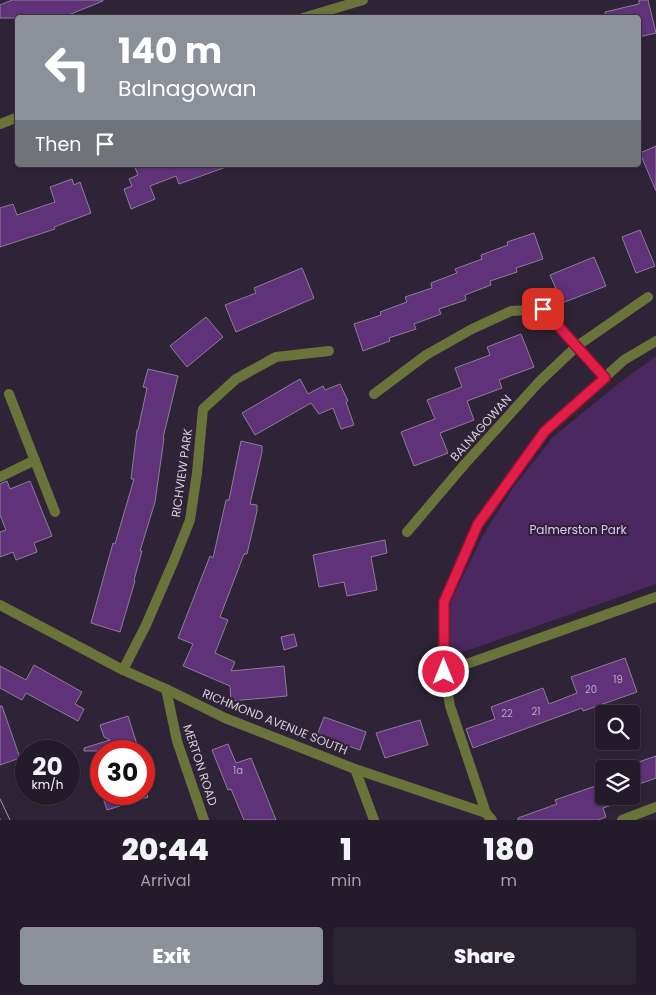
<!DOCTYPE html>
<html lang="en">
<head>
<meta charset="utf-8">
<style>
  :root { --surface:#231b29; --page:#2b2431; --text:#f1f3f6; --muted:#a3a1a8; --line:#403946; --accent:#8c9099 }
  body { margin:0; font-family:Poppins,sans-serif; background:var(--page); color:var(--text); height:100vh; display:flex; flex-direction:column; font-size:19px; white-space:nowrap }
  * { box-sizing:border-box; margin:0 }
  p { font-size:16px; color:var(--muted) }
  .icon { flex:none; width:28px; height:28px; fill:none; stroke:currentColor; stroke-width:2; stroke-linecap:round; stroke-linejoin:round }
  .map { position:relative; height:820px; overflow:hidden }
  .drawer { display:flex; flex-direction:column; background:var(--surface); flex:1 }
  .drawer>* { flex:none }
  .guide { position:absolute; left:15px; top:15px; width:626px; height:152px; border-radius:5px; box-shadow:0 1px 4px #0004,0 0 0 1px var(--line); background:#8c9099; color:#fff; overflow:hidden }
  .controls { position:absolute; left:595px; top:705px; display:grid; gap:10px }
  .controls a { display:grid; place-items:center; width:45px; height:45px; border-radius:5px; background:var(--surface); box-shadow:0 1px 4px #0004,0 0 0 1px var(--line); font-size:25px }
  .speed { position:absolute; left:15px; top:740px; display:flex; gap:10px; font-size:25px; font-weight:700; text-align:center }
  .speed>* { display:grid; place-content:center; width:65px; height:65px; border-radius:50%; background:var(--surface); box-shadow:0 1px 4px #0004,0 0 0 1px var(--line); line-height:1 }
  .speed small { font-size:12px; font-weight:400 }
  .speed .limit { border:8px solid #d22; background:#fff; color:#111 }
  .pin { position:absolute; display:grid; place-items:center; width:42px; height:42px; color:#fff; margin:-21px; border-radius:10px; box-shadow:0 2px 8px #0006 }
  .me { position:absolute; width:55px; margin:-28px; rotate:0deg; stroke-linejoin:round; filter:drop-shadow(0 0 4px #0008) }
  .turn { display:flex; align-items:center; gap:18px; height:105px; padding:0 20px; font-size:22px }
  .turn .icon { width:65px; height:65px; stroke-width:2.5 }
  .turn b { display:block; font-size:35px; line-height:42px }
  .then { display:flex; align-items:center; height:48px; padding:0 20px; background:#0003; gap:10px; font-size:19px }
  .eta { display:flex; justify-content:space-evenly; align-items:center; height:85px; text-align:center }
  .eta b { font-size:30px; font-weight:800; line-height:35px }
  .primary-button { display:flex; gap:10px; margin-top:auto; padding:10px 20px }
  .primary-button a { flex:1; height:58px; border-radius:5px; background:var(--accent); color:#fff; font-size:20px; font-weight:800; line-height:58px; text-align:center }
  .primary-button a+a { background:var(--page); color:var(--text) }
  .map>svg:first-child { display:block }
  .green { fill:#4b2860 }
  .building { fill:#5f3279; stroke:#8b7e95 }
  .lines { fill:none; stroke-linecap:round; stroke-linejoin:round }
  .lane { stroke:#69733a; stroke-width:10 }
  .street { stroke:#69733a; stroke-width:10 }
  .tram { stroke:#a097a6; stroke-width:1 }
  .route-casing { stroke:#92132f; stroke-width:12 }
  .route { stroke:#e11d48; stroke-width:9 }
  .labels { text-anchor:middle; stroke-width:4.5; stroke-linejoin:round; paint-order:stroke }
  .number-label { font-size:10px; fill:#b9a8c3 }
  .street-label { font-size:12px; fill:#d7cfdc; stroke:#2f2437 }
  .park-label { font-size:12px; fill:#e4c1fe; stroke:#2f2437 }
</style>
</head>
<body>
<div class="map">
<svg width="656" height="820" viewBox="0 0 656 820">
  <rect width="100%" height="100%" fill="#2f2437"/>
  <path class="green" d="M656 356V584L455 655 449 645 451 601 483 535 513 488 553 437 618 384Z"/>
  <g class="building">
    <path d="M12 0H103V1L61 18H0V5Z"/>
    <path d="M639 0H648L656 33 639 37V18H606L605 12 639 4Z"/>
    <path d="M656 146V191L640 153Z"/>
    <path d="M134 165H226V167L179 184 176 176 150 186 155 199 131 209 124 189 132 186 129 179 138 175Z"/>
    <path d="M72 179 74 185 80 182 91 213 54 227 55 229 0 247V208L13 204 17 215 55 202 50 187Z"/>
    <path d="M640 230 655 266 636 273 622 237Z"/>
    <path d="M534 233 543 259 516 268 517 272 490 281 491 285 465 295 466 300 439 309 441 314 414 324 416 329 389 338 390 341 363 351 354 324 381 315 380 312 407 302 405 297 432 288 431 283 457 273 455 269 482 259 481 255 508 245 507 242Z"/>
    <path d="M594 257 606 286 562 303 550 275Z"/>
    <path d="M302 268 314 298 236 332 225 305 256 293 254 288Z"/>
    <path d="M206 317 223 337 187 367 170 346Z"/>
    <path d="M521 334 534 367 499 380 502 388 467 401 474 420 440 433 448 453 414 466 401 432 435 419 427 400 462 387 455 368 490 355 487 347Z"/>
    <path d="M148 369 178 376 163 438H164L155 502 140 551H142L134 580 135 581 120 632 91 623 113 543 115 544 134 479H131L137 430H138L147 388 143 387Z"/>
    <path d="M300 379 308 394 323 386 325 390 340 384 348 401 346 402 354 425 341 429 333 408 319 414 311 403 255 435 242 413Z"/>
    <path d="M241 441 262 446V452L250 504 257 505V511L247 554H244L220 617 228 620 215 653 235 662 231 671 284 666 287 696 231 701 230 686 183 666 193 644 178 638 210 556 213 558 226 500H229Z"/>
    <path d="M7 481 10 489 30 481 52 536 34 543 37 552 16 560 13 552 0 557V532L6 530 0 515V484Z"/>
    <path d="M385 540 387 553 371 557 377 590 347 596 344 582 319 587 313 555Z"/>
    <path d="M294 634 297 646 284 650 281 637Z"/>
    <path d="M625 658 637 692 583 711 582 708 473 748 466 729 495 719 491 707 543 688 549 704 577 693 571 677Z"/>
    <path d="M34 665 82 692 75 704 84 709 78 721 26 693 22 700 0 688V666L26 680Z"/>
    <path d="M0 706H2L20 758 0 765Z"/>
    <path d="M128 716 139 751H84V748L110 740 104 737 100 725Z"/>
    <path d="M324 717 366 732 360 750 317 735Z"/>
    <path d="M420 720 428 745 385 758 376 733Z"/>
    <path d="M228 744 236 763 251 758 276 820H244L231 789 228 790 212 750Z"/>
    <path d="M656 756V778L631 787V769H628L627 766Z"/>
    <path d="M604 783V796H631L632 798 603 808 606 817 598 820H518V818L557 804 555 800Z"/>
    <path d="M102 794H147L148 797 107 810Z"/>
  </g>
  <g class="lines">
    <g class="lane">
      <path d="M374 394 426 355 472 329 511 311 543 309 605 378"/>
      <path d="M407 532 464 465 539 382 577 346 648 297"/>
      <path d="M444 672 450 706 486 813"/>
      <path d="M355 769 374 820"/>
    </g>
    <g class="street">
      <path d="M303 18 363 0"/>
      <path d="M0 124 18 117"/>
      <path d="M656 341 624 360 545 431 478 524 444 602V672L656 597"/>
      <path d="M9 394 55 512"/>
      <path d="M0 477 35 460"/>
      <path d="M0 605 123 670 166 689 225 718 355 769 486 813 492 820"/>
      <path d="M123 670 146 625 175 558 190 520 197 473 203 409 236 379 276 357 329 351"/>
      <path d="M166 689 177 741 204 820"/>
      <path d="M622 820 656 807"/>
    </g>
    <g class="tram">
      <path d="M0 799 10 820"/>
      <path d="M0 819V820"/>
    </g>
  </g>
  <g class="lines">
    <g class="route-casing">
      <path id="route" d="M444 672V602L478 524 545 431 605 378 543 309"/>
    </g>
    <use href="#route" class="route"/>
  </g>
  <g class="labels">
    <g class="number-label">
      <text x="618" y="683">19</text>
      <text x="591" y="693">20</text>
      <text x="536" y="715">21</text>
      <text x="507" y="717">22</text>
      <text x="238" y="774">1a</text>
    </g>
    <g class="street-label">
      <text transform="translate(481 428) rotate(-48)" y="4">BALNAGOWAN</text>
      <text transform="translate(182 473) rotate(-82)" y="4">RICHVIEW PARK</text>
      <text transform="translate(275 722) rotate(22)" y="4">RICHMOND AVENUE SOUTH</text>
      <text transform="translate(200 765) rotate(72)" y="4">MERTON ROAD</text>
    </g>
    <g class="park-label">
      <text x="578" y="534">Palmerston Park</text>
    </g>
  </g>
</svg>
<div class="controls">
<a><svg class="icon" aria-label="search" viewBox="0 0 24 24"><circle cx="10" cy="10" r="6"/><path d="M15 15l6 6"/></svg></a>
<a><svg class="icon" aria-label="layers" viewBox="0 0 24 24"><path d="M12 4l9 5-9 5-9-5zM3 14l9 5 9-5"/></svg></a>
</div>
<div class="speed"><div>20<small>km/h</small></div><div class="limit">30</div></div>
<div class="pin" style="left:543px;top:309px;background:#d93025"><svg class="icon" aria-label="arrive" viewBox="0 0 24 24"><path d="M6 21V4h12l-3 4 3 4H6"/></svg></div>
<svg class="me" style="left:444px;top:672px" viewBox="-20 -20 40 40"><circle r="17" fill="#e11d48" stroke="#fff" stroke-width="3"/><path d="M0-11L8 9 0 5-8 9z" fill="#fff"/></svg>
<div class="guide">
<div class="turn"><svg class="icon" aria-label="left" viewBox="0 0 24 24"><path d="M17 20v-9H6M10 6l-5 5 5 5"/></svg><div><b>140 m</b>Balnagowan</div></div>
<div class="then">Then<svg class="icon" aria-label="arrive" viewBox="0 0 24 24"><path d="M6 21V4h12l-3 4 3 4H6"/></svg></div>
</div>
</div>
<section class="drawer">
<div class="eta">
<div><b>20:44</b><p>Arrival</p></div>
<div><b>1</b><p>min</p></div>
<div><b>180</b><p>m</p></div>
</div>
<div class="primary-button"><a>Exit</a><a>Share</a></div>
</section>
</body>
</html>
